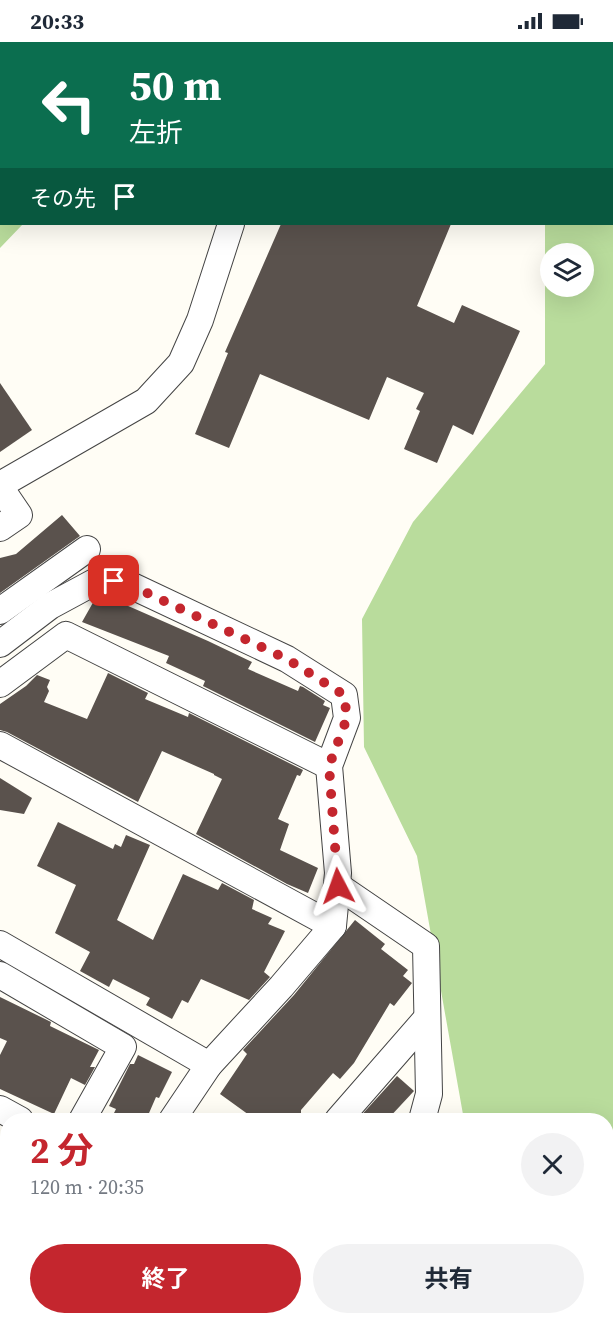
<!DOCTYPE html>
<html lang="ja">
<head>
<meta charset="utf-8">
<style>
  :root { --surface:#fff; --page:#f2f2f3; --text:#1f2937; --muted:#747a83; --accent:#c4262e }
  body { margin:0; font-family:"Source Serif 4","Noto Sans JP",serif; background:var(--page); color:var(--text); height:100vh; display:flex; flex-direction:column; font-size:22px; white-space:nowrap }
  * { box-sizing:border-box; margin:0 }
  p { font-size:20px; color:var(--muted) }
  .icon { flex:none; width:33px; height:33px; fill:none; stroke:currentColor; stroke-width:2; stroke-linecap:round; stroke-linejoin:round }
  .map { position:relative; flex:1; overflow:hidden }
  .drawer { position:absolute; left:0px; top:1071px; width:614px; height:212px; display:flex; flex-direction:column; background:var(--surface); border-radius:24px 24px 0 0; box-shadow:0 6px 24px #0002 }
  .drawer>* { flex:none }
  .guide { position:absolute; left:0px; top:0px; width:614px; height:183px; box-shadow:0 6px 24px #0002; background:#0b6e4f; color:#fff; overflow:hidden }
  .buttons { position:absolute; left:540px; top:201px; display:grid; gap:12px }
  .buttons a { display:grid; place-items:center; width:54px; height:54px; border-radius:50%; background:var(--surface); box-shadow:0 6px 24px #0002; font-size:30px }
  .pin { position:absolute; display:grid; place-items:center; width:51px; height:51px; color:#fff; margin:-26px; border-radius:12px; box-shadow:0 3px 9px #0006 }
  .me { position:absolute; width:66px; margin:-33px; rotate:356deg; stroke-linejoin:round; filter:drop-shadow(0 0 4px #0008) }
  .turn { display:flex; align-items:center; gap:21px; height:126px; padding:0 30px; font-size:27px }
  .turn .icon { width:78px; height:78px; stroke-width:2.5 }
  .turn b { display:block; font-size:42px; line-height:51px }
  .then { display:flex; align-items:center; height:57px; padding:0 30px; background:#0003; gap:12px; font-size:22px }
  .round { display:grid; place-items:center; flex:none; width:63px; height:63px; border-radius:32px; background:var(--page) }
  .overview { display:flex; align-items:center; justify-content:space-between; height:102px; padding:0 30px }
  h1 { font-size:36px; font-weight:700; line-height:45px; color:var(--accent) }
  .action { display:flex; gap:12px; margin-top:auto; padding:12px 30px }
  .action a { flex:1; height:69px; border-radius:36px; background:var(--accent); color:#fff; font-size:24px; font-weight:700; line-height:69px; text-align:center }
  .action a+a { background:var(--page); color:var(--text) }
  .status { display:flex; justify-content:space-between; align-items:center; height:42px; padding:0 30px; background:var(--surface); direction:ltr }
  .status svg { height:16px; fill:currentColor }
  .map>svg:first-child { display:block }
  .forest { fill:#b9dc9c; fill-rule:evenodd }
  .building { fill:#5a524d }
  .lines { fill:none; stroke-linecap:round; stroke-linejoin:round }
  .street-casing { stroke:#444; stroke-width:28 }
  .street { stroke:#fff; stroke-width:26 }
  .route { stroke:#c4262e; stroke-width:10; stroke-dasharray:0 18 }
</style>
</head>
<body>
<div class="status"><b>20:33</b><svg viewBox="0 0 49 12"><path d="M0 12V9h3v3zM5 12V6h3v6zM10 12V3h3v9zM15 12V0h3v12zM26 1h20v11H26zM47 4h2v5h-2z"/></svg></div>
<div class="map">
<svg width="613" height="1282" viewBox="0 0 613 1282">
  <rect width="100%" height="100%" fill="#fffdf5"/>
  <g class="forest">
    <path d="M0 0 95 1 2 2V182H23L0 206Z"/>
    <path d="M552 0H613V1282H589L583 1275H606V1078H464L417 814 364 705 362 577 413 480 545 322V182H612V2L551 1ZM550 212H584V244H550Z"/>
    <path d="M75 1275H166L179 1282H58Z"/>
  </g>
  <g class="building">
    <path d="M281 182H451L417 264 454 281 462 263 520 289 473 393 453 383 437 421 404 407 420 369 416 367 424 351 387 335 369 378 260 332 229 406 195 392 228 311 225 310Z"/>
    <path d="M0 341 32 388 0 410Z"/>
    <path d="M62 473 80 494 0 551V516L16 512Z"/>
    <path d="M110 556 208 599 252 620 248 627 298 649 300 644 303 645 325 659 323 663 330 666 315 700 203 644 205 639 166 621 169 614 82 580 95 557 106 560Z"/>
    <path d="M108 631 148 651 145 657 188 675 189 671 303 728 300 734 297 733 278 777 289 782 280 808 318 826 308 851 287 842 196 792 222 737 214 733V732L162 709 138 760 7 690 0 688V662L26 644 37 633 50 638 47 645 49 649 44 660 87 677Z"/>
    <path d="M0 736 32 756 24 772 0 768Z"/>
    <path d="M58 780 113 807 115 802 121 805 126 793 150 803 117 878 153 898 183 832 218 848 222 841 254 858 252 867 272 876 268 882 285 889 264 930 270 935 249 958 201 937 188 961 182 958 172 977 146 963 150 956 113 937 109 945 80 929 90 910 55 891 76 843 37 824Z"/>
    <path d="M355 878 385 902 381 907 408 928 403 934 412 941 394 964 390 961 354 1021 340 1037 333 1031 301 1068V1078H256L220 1052 247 1012 243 1008 294 953Z"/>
    <path d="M0 955 45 977 51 980 50 984 99 1008 90 1025H95L85 1043 71 1036 54 1072 0 1047V1013L7 999 0 996Z"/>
    <path d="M138 1013 172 1030 159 1056 156 1055 146 1078H124L113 1073 116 1067 109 1064 130 1022H134Z"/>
    <path d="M397 1034 414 1049 387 1078H357Z"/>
  </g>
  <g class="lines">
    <g class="street-casing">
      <g id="street">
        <path d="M300 2 301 0"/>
        <path d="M0 443 146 359 181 321 200 278 231 182"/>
        <path d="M0 445 19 473 0 486"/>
        <path d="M0 569 87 507"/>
        <path d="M0 602 50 564 100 537 128 542 287 617 344 653 347 676 329 724 338 831 333 884 281 945 209 1023 172 1078"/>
        <path d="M0 642 66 593 329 724"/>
        <path d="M0 703 333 884"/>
        <path d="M338 844 426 904 429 1052 422 1078"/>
        <path d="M0 902 209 1023"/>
        <path d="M0 933 123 1005 82 1078"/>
        <path d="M0 1067 20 1078"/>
        <path d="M338 1078 427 976"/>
        <path d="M0 1198 8 1200"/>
        <path d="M0 1254 8 1250"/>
        <path d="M229 1275 237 1282"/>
        <path d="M383 1275 391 1282"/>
        <path d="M492 1275 499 1282"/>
      </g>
    </g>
    <use href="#street" class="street"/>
  </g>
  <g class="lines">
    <path class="route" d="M114 539 128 542 287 617 344 653 347 676 329 724 338 844"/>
  </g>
</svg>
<div class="buttons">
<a><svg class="icon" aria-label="layers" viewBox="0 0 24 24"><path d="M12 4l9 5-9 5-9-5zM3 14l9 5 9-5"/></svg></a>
</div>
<div class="pin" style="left:114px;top:539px;background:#d93025"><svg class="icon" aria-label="arrive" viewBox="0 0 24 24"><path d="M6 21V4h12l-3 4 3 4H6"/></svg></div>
<svg class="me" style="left:338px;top:844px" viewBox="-20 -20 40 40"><path d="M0-17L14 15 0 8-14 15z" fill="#c4262e" stroke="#fff" stroke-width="4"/></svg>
<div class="guide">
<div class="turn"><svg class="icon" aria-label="left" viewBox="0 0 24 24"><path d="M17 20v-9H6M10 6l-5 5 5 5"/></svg><div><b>50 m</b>左折</div></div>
<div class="then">その先<svg class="icon" aria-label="arrive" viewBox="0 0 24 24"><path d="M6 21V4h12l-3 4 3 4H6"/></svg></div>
</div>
<section class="drawer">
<div class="overview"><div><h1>2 分</h1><p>120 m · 20:35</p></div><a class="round"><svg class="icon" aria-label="close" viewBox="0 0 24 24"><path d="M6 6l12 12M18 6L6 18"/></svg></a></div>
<div class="action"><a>終了</a><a>共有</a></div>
</section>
</div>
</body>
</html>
